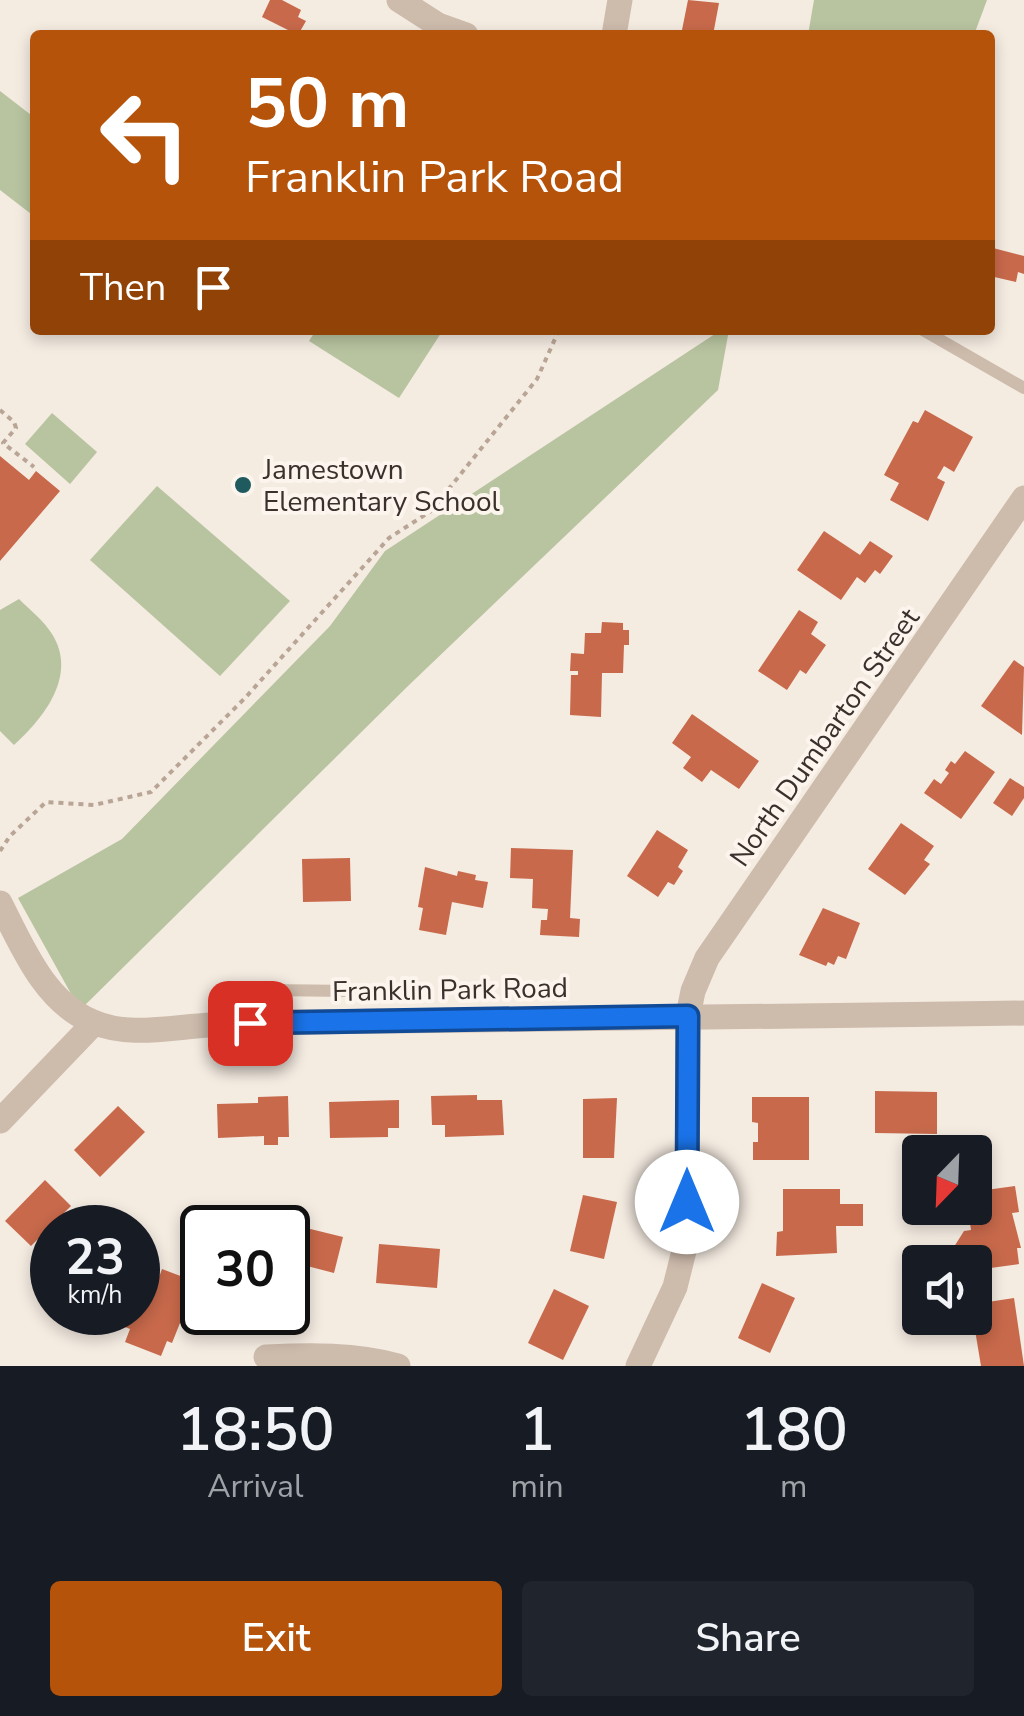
<!DOCTYPE html>
<html lang="en">
<head>
<meta charset="utf-8">
<style>
  :root { --surface:#171b24; --page:#20242c; --text:#f1f3f6; --muted:#9ea1a6; --accent:#b45309 }
  body { margin:0; font-family:"Nunito Sans",sans-serif; background:var(--page); color:var(--text); height:100vh; display:flex; flex-direction:column; font-size:38px; white-space:nowrap }
  * { box-sizing:border-box; margin:0 }
  p { font-size:32px; color:var(--muted) }
  .icon { flex:none; width:55px; height:55px; fill:none; stroke:currentColor; stroke-width:2; stroke-linecap:round; stroke-linejoin:round }
  .map { position:relative; height:1366px; overflow:hidden }
  .sheet { display:flex; flex-direction:column; background:var(--surface); flex:1 }
  .sheet>* { flex:none }
  .top-card { position:absolute; left:30px; top:30px; width:965px; height:305px; border-radius:10px; box-shadow:0 5px 15px #0003; background:#b45309; color:#fff; overflow:hidden }
  .needle { width:65px; rotate:203deg }
  .fabs { position:absolute; left:902px; top:1135px; display:grid; gap:20px }
  .fabs a { display:grid; place-items:center; width:90px; height:90px; border-radius:10px; background:var(--surface); box-shadow:0 5px 15px #0003; font-size:50px }
  .speed { position:absolute; left:30px; top:1205px; display:flex; gap:20px; font-size:50px; font-weight:700; text-align:center }
  .speed>* { display:grid; place-content:center; width:130px; height:130px; border-radius:50%; background:var(--surface); box-shadow:0 5px 15px #0003; line-height:1 }
  .speed small { font-size:25px; font-weight:400 }
  .speed .limit { border:5px solid #111; border-radius:15px; background:#fff; color:#111 }
  .pin { position:absolute; display:grid; place-items:center; width:85px; height:85px; color:#fff; margin:-42px; border-radius:20px; box-shadow:0 5px 15px #0006 }
  .me { position:absolute; width:110px; margin:-55px; rotate:0deg; stroke-linejoin:round; filter:drop-shadow(0 0 8px #0008) }
  .turn { display:flex; align-items:center; gap:35px; height:210px; padding:0 50px; font-size:45px }
  .turn .icon { width:130px; height:130px; stroke-width:2.5 }
  .turn b { display:block; font-size:70px; line-height:85px }
  .then { display:flex; align-items:center; height:95px; padding:0 50px; background:#0003; gap:20px; font-size:38px }
  .eta { display:flex; justify-content:space-evenly; align-items:center; height:170px; text-align:center }
  .eta b { font-size:60px; font-weight:600; line-height:70px }
  .button { display:flex; gap:20px; margin-top:auto; padding:20px 50px }
  .button a { flex:1; height:115px; border-radius:10px; background:var(--accent); color:#fff; font-size:40px; font-weight:600; line-height:115px; text-align:center }
  .button a+a { background:var(--page); color:var(--text) }
  .map>svg:first-child { display:block }
  .green { fill:#b8c4a0 }
  .building { fill:#c8694b }
  .lines { fill:none; stroke-linecap:round; stroke-linejoin:round }
  .path { stroke:#b9a596; stroke-width:4; stroke-dasharray:5 5; stroke-linecap:butt }
  .service { stroke:#cdbbac; stroke-width:12 }
  .minor { stroke:#cdbbac; stroke-width:25 }
  .tertiary { stroke:#cdbbac; stroke-width:25 }
  .route-casing { stroke:#114b97; stroke-width:25 }
  .route { stroke:#1a73e8; stroke-width:18 }
  .poi-dot { fill:#1f5a5e; stroke:#fbf5ee; stroke-width:4 }
  .labels { text-anchor:middle; stroke-width:8; stroke-linejoin:round; paint-order:stroke }
  .poi-label { font-size:28px; fill:#3b302b; stroke:#fbf5ee; text-anchor:start }
  .street-label { font-size:28px; fill:#3b302b; stroke:#fbf5ee }
</style>
</head>
<body>
<div class="map">
<svg width="1024" height="1366" viewBox="0 0 1024 1366">
  <rect width="100%" height="100%" fill="#f4ebe1"/>
  <g class="green">
    <path d="M814 0H987L974 35H808Z"/>
    <path d="M0 91 35 118V217L0 190Z"/>
    <path d="M316 330H443L399 398 309 341Z"/>
    <path d="M721 330H729L718 390 408 686 80 1010 18 898 122 839 330 626 385 551Z"/>
    <path d="M52 413 97 452 70 484 25 444Z"/>
    <path d="M157 486 290 601 220 676 90 560Z"/>
    <path d="M19 599C30 610 44 621 52 634 78 675 44 718 14 745L0 731V610Z"/>
  </g>
  <g class="building">
    <path d="M270 0H282L301 10 298 17 306 21 298 35 262 17Z"/>
    <path d="M688 0 719 3 713 35H681Z"/>
    <path d="M993 248 1024 256V274L1018 272 1016 282 990 276Z"/>
    <path d="M925 410 973 437 954 472 944 466 937 478 945 482 928 521 890 500 899 483 884 475 913 421 918 423Z"/>
    <path d="M0 456 29 480 36 471 60 491 0 561Z"/>
    <path d="M824 531 860 555 870 541 893 556 880 574 875 570 865 583 857 577 841 600 797 570Z"/>
    <path d="M799 610 818 622 811 634 826 645 806 674 800 670 787 690 758 671Z"/>
    <path d="M602 622 623 623V630H629V645H624L623 673H602L601 717 570 715 571 675H578V671H570L571 653 584 654 585 633H601Z"/>
    <path d="M1014 660 1024 667 1022 735 981 706Z"/>
    <path d="M692 714 759 761 739 789 711 770 702 782 683 768 691 757 672 743Z"/>
    <path d="M965 751 995 772 961 819 924 793 934 779 941 784 949 773 945 770 951 761 955 764Z"/>
    <path d="M1010 778 1024 787V798L1012 816 993 803Z"/>
    <path d="M901 823 934 846 924 860 930 864 905 895 868 869Z"/>
    <path d="M657 830 688 850 678 867 683 871 674 885 668 882 658 897 627 876Z"/>
    <path d="M511 848 573 850 570 918 580 919 579 937 540 935 541 920H547L548 909 532 908 533 879 510 878Z"/>
    <path d="M350 858 351 901 303 902 302 859Z"/>
    <path d="M425 867 457 876 458 871 476 875 475 880 488 882 483 908 452 902 446 935 419 930 423 908 418 907Z"/>
    <path d="M823 908 860 923 846 959 838 956 834 965 828 962 826 966 799 955Z"/>
    <path d="M875 1091 937 1092V1134L875 1133Z"/>
    <path d="M477 1095V1100H502L504 1135 445 1137V1125H432L431 1096Z"/>
    <path d="M288 1096 289 1137H278V1145H264V1136L218 1138 217 1104 258 1103V1097Z"/>
    <path d="M752 1097H809V1160H753V1142H758V1123L752 1122Z"/>
    <path d="M617 1098 614 1158H583V1099Z"/>
    <path d="M399 1100V1128H388V1137L330 1138 329 1102Z"/>
    <path d="M118 1106 145 1132 100 1177 74 1150Z"/>
    <path d="M45 1180 71 1206 31 1246 5 1221Z"/>
    <path d="M1015 1186 1019 1212 1012 1213 1021 1248H1017L1019 1264 976 1270 975 1262H967L952 1250 964 1231 971 1230 968 1208H975V1198L987 1196 986 1190Z"/>
    <path d="M783 1189H840V1204H863V1226H836L837 1253 776 1256 777 1232 783 1231Z"/>
    <path d="M583 1195 617 1202 604 1259 570 1251Z"/>
    <path d="M286 1223 343 1237 334 1273 288 1261Z"/>
    <path d="M379 1244 440 1249 437 1288 376 1283Z"/>
    <path d="M162 1269 191 1280 184 1299 192 1301 183 1324 180 1323 172 1343 167 1341 161 1356 125 1342 130 1329 118 1324 123 1312H138L147 1282 156 1286Z"/>
    <path d="M762 1283 795 1298 770 1353 738 1338Z"/>
    <path d="M554 1289 589 1306 563 1360 528 1343Z"/>
    <path d="M1014 1298 1024 1366H981L973 1318 975 1304Z"/>
  </g>
  <g class="lines">
    <g class="path">
      <path d="M0 410 14 422 16 428 3 443 34 467"/>
      <path d="M0 851 10 836 46 802 94 805 151 792 245 698 389 538 431 511 537 379 559 330"/>
    </g>
    <g class="service">
      <path d="M923 330 1024 388"/>
      <path d="M241 1023 248 1003 266 990 353 991"/>
    </g>
    <g class="minor">
      <path d="M399 0 438 25 466 35"/>
      <path d="M614 35 620 0"/>
      <path d="M0 1121 94 1023"/>
      <path d="M266 1357C309 1355 355 1354 398 1366"/>
      <path d="M638 1366 675 1287 687 1239 688 1016 693 991 707 958 1024 498"/>
    </g>
    <path class="tertiary" d="M0 903C22 946 44 1001 91 1021 128 1038 171 1027 211 1025 243 1023 277 1022 309 1022 548 1017 786 1017 1024 1013"/>
  </g>
  <g class="lines">
    <g class="route-casing">
      <path id="route" d="M250 1023 688 1016 687 1202"/>
    </g>
    <use href="#route" class="route"/>
  </g>
  <circle class="poi-dot" cx="243" cy="485" r="10"/>
  <g class="labels">
    <g class="poi-label">
      <text x="263" y="479">Jamestown<tspan x="263" dy="32">Elementary School</tspan></text>
    </g>
    <g class="street-label">
      <text transform="translate(824 737) rotate(-55)" y="10">North Dumbarton Street</text>
      <text transform="translate(450 989) rotate(-1)" y="10">Franklin Park Road</text>
    </g>
  </g>
</svg>
<div class="fabs">
<a><svg class="needle" viewBox="-14 -14 28 28"><path d="M0-13l5 13h-10z" fill="#e53935"/><path d="M0 13l5-13h-10z" fill="#9ea1a6"/></svg></a>
<a><svg class="icon" aria-label="sound" viewBox="0 0 24 24"><path d="M4 9h4l5-4v14l-5-4H4zM17 9q2 3 0 6"/></svg></a>
</div>
<div class="speed"><div>23<small>km/h</small></div><div class="limit">30</div></div>
<div class="pin" style="left:250px;top:1023px;background:#d93025"><svg class="icon" aria-label="arrive" viewBox="0 0 24 24"><path d="M6 21V4h12l-3 4 3 4H6"/></svg></div>
<svg class="me" style="left:687px;top:1202px" viewBox="-20 -20 40 40"><circle r="19" fill="#fff"/><path d="M0-13L10 11 0 6-10 11z" fill="#1a73e8"/></svg>
<div class="top-card">
<div class="turn"><svg class="icon" aria-label="left" viewBox="0 0 24 24"><path d="M17 20v-9H6M10 6l-5 5 5 5"/></svg><div><b>50 m</b>Franklin Park Road</div></div>
<div class="then">Then<svg class="icon" aria-label="arrive" viewBox="0 0 24 24"><path d="M6 21V4h12l-3 4 3 4H6"/></svg></div>
</div>
</div>
<section class="sheet">
<div class="eta">
<div><b>18:50</b><p>Arrival</p></div>
<div><b>1</b><p>min</p></div>
<div><b>180</b><p>m</p></div>
</div>
<div class="button"><a>Exit</a><a>Share</a></div>
</section>
</body>
</html>
